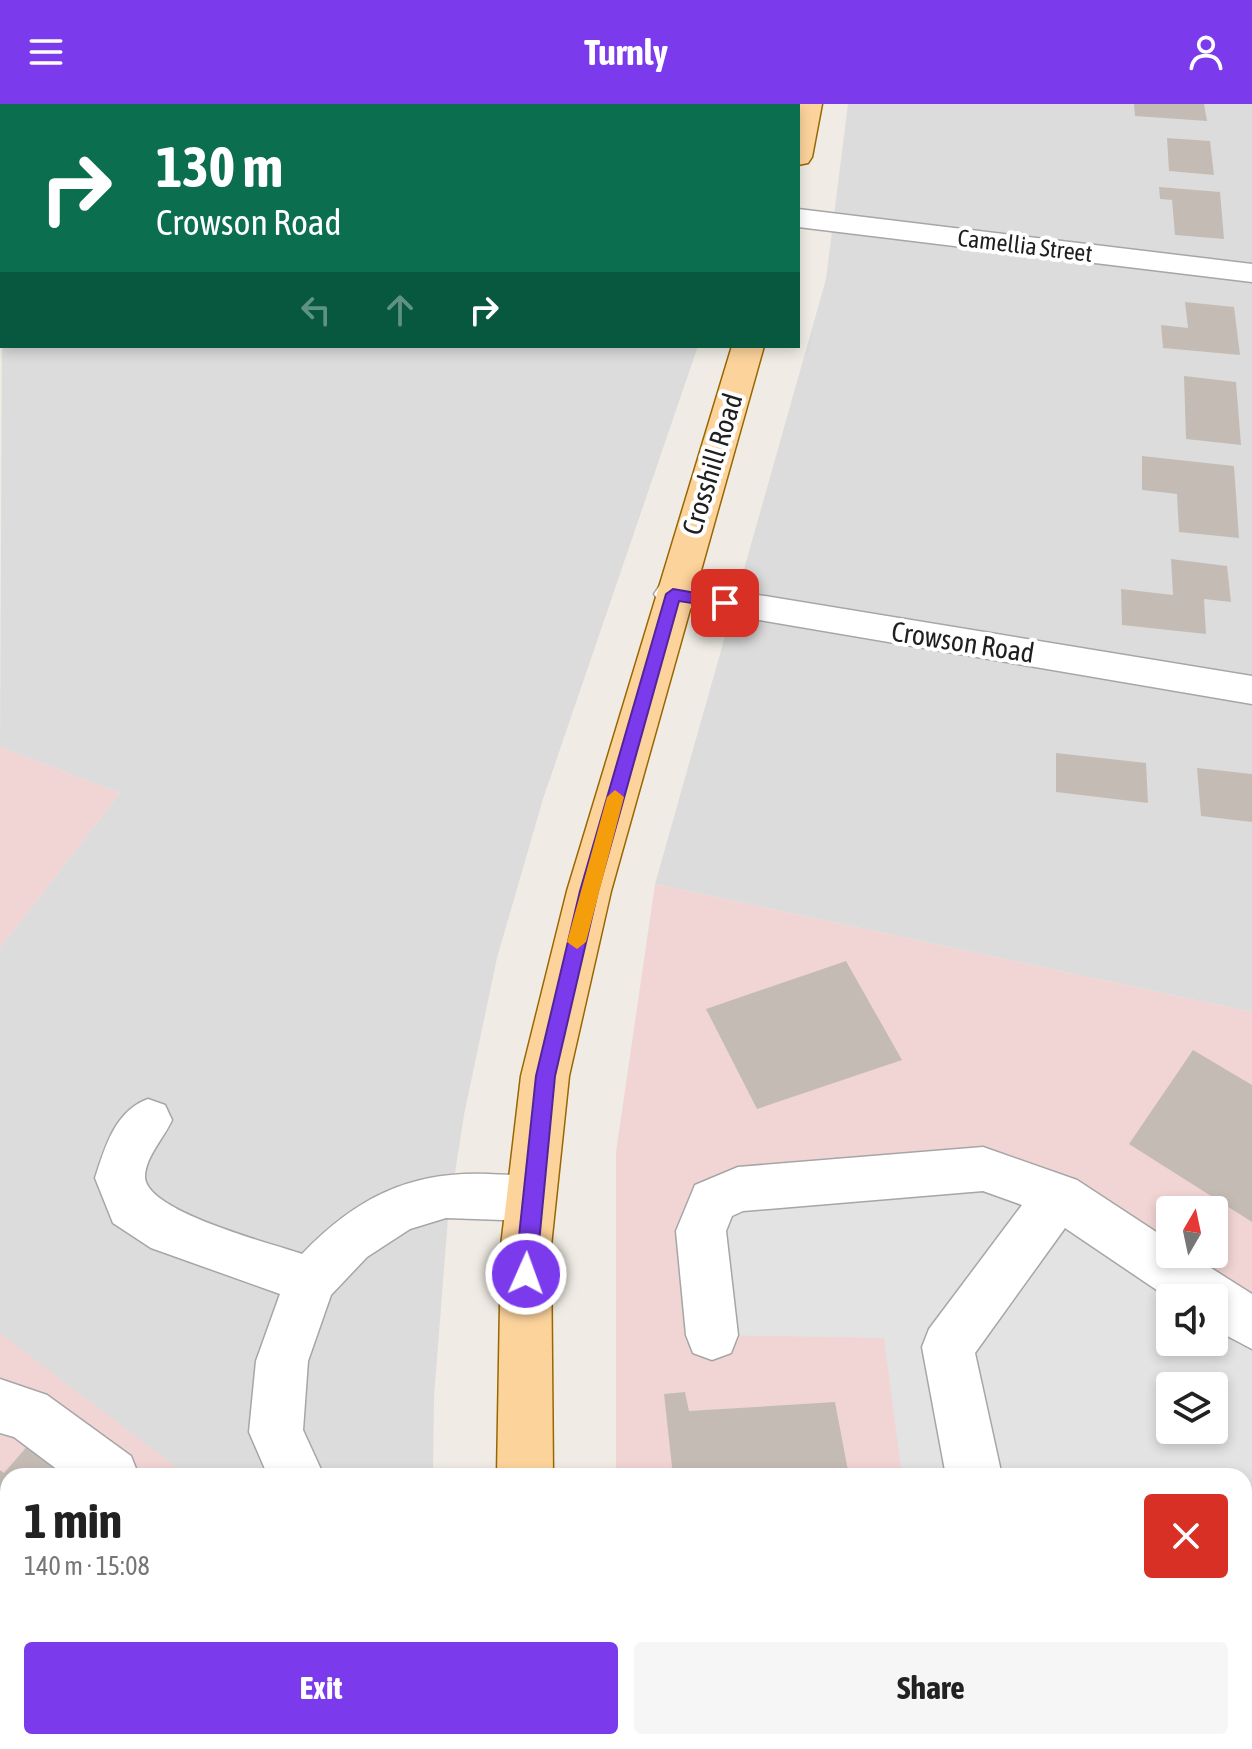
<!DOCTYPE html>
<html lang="en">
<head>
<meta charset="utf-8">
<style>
  :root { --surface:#fff; --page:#f6f6f6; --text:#222; --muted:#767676; --accent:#7c3aed }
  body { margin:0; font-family:"Asap Condensed",sans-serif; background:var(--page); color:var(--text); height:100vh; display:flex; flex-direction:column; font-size:30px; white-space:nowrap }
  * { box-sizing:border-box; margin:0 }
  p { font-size:26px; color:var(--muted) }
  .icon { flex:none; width:44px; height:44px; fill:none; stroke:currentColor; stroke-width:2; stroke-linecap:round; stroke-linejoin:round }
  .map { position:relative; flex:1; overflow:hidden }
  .panel { position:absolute; left:0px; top:1364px; width:1252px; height:282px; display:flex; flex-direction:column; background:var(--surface); border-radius:24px 24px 0 0; box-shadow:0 4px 12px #0003 }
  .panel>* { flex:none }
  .hud { position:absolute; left:0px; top:0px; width:800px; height:244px; box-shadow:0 4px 12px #0003; background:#0b6e4f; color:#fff; overflow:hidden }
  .needle { width:52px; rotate:9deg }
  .controls { position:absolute; left:1156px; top:1092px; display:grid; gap:16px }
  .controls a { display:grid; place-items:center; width:72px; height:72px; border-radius:8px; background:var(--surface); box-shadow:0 4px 12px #0003; font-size:40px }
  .pin { position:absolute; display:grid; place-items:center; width:68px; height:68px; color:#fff; margin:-34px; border-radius:16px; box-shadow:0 4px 12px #0006 }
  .me { position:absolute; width:88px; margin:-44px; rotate:2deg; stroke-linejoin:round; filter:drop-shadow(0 0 6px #0008) }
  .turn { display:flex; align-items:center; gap:28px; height:168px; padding:0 24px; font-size:36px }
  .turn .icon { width:104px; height:104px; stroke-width:2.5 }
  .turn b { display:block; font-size:56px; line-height:68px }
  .lanes { display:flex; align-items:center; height:76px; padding:0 24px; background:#0003; justify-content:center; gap:40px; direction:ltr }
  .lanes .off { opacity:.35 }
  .round { display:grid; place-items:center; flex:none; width:84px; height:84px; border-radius:8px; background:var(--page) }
  .headline { display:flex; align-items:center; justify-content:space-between; height:136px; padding:0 24px }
  h1 { font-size:48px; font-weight:700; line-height:60px }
  .action { display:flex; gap:16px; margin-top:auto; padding:16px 24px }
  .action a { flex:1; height:92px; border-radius:8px; background:var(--accent); color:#fff; font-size:32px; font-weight:700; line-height:92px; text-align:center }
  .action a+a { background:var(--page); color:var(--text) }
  header { display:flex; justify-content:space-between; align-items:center; height:104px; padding:0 24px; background:var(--accent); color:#fff; font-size:36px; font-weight:700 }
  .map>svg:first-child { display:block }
  .residential { fill:#dddcdc }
  .commercial { fill:#f1d5d4; fill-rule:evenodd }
  .parking { fill:#e3e3e3; fill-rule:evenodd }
  .building { fill:#c4bcb4 }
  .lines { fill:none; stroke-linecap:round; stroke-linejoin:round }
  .minor-casing { stroke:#a6a6a6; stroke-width:3 }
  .major-casing { stroke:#996700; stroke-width:3 }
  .minor { fill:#fff; fill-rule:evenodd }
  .major { fill:#fdd39c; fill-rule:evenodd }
  .route { fill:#7c3aed; stroke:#51269a; stroke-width:2 }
  .slow { fill:#f59e0b }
  .labels { text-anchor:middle; stroke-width:8; stroke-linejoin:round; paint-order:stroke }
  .far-street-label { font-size:24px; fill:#1f1f1f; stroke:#fff }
  .street-label { font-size:28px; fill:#1f1f1f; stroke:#fff }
</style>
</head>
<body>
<header><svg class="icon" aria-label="menu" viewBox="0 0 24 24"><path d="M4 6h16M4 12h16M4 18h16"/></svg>Turnly<svg class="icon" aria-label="person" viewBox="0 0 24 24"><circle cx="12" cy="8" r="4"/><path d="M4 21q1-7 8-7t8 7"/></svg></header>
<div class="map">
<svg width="1252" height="1645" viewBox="0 0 1252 1645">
  <rect width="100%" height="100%" fill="#f0ece5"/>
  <g class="residential">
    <path d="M337 0H767L334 2Z"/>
    <path d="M848 0H1252V908L655 780 826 175Z"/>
    <path d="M2 228V242H698L543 695 497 854 464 1011 448 1114 434 1293 433 1372H187L0 1230V844L120 689 0 643Z"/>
  </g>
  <g class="commercial">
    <path d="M0 643 120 689 0 844Z"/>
    <path d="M655 780 1252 908V1645H642V1638H1244V1372H616V1048ZM1170 1106H1214V1150H1170ZM1170 1194H1214V1238H1170ZM1170 1282H1214V1326H1170Z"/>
    <path d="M0 1229 188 1372H8V1638H436L437 1645H0Z"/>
  </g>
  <g class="parking">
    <path d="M983 1065 1170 1194V1238H1214V1195L1252 1220V1645H1030L1029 1638H1244V1372H902L884 1234 712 1231 713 1097ZM1170 1282H1214V1326H1170Z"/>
    <path d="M194 1638H433L434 1645H188Z"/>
  </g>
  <g class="building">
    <path d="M1134 0H1204L1207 17 1135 12Z"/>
    <path d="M1167 34 1210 37 1214 71 1169 67Z"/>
    <path d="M1159 83 1220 88 1224 135 1175 131 1172 96 1160 95Z"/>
    <path d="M1185 198 1234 203 1240 251 1163 244 1161 221 1188 224Z"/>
    <path d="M1184 272 1236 278 1241 341 1186 335Z"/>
    <path d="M1142 352 1234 362 1239 434 1179 428 1177 390 1142 386Z"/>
    <path d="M1171 455 1227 462 1231 498 1204 495 1206 530 1122 521 1121 485 1173 491Z"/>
    <path d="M1056 649 1146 659 1148 699 1056 688Z"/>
    <path d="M1197 664 1252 670V718L1201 712Z"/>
    <path d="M846 857 902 956 757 1005 706 905Z"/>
    <path d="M1193 946 1252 981V1118L1129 1040Z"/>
    <path d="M685 1288 689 1307 835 1298 849 1372H673L664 1290Z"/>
    <path d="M37 1331 91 1372H8V1638H197L192 1645H0V1366L4 1369Z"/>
  </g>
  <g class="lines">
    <g class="minor-casing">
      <g id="minor">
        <path d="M798 105 1252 160V178L798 123Z"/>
        <path d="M673 477 1252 572V600L660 499 654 490 660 481Z"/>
        <path d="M148 995 165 1001 172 1016C164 1034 146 1052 145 1072 143 1107 273 1140 302 1150 356 1094 409 1067 488 1070 509 1071 528 1070 549 1078L556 1094 549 1110 531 1117 446 1114 410 1125 367 1153 331 1191 308 1257 303 1326 324 1372H268L249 1328 256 1257 280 1190 151 1144 113 1119 95 1074C105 1043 115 1007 148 995Z"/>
        <path d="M983 1043 1077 1076 1170 1137V1150H1189L1252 1190V1245L1214 1225V1194L1170 1195 1065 1124 975 1249 1002 1372H946L922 1243 929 1225 1022 1101 983 1087 743 1107 732 1112 726 1127 738 1231 731 1249 712 1256 693 1249 686 1231 676 1127 695 1081 738 1063Z"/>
        <path d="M0 1275 47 1291 131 1352 139 1372H66L14 1333 0 1329Z"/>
        <path d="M284 1638H345L342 1645H282Z"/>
        <path d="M999 1638H1059L1060 1645H1000Z"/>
      </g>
    </g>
    <g class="major-casing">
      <g id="major">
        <path d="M282 0H311L280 2Z"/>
        <path d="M794 0H822L812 53 808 59 798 61V2Z"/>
        <path d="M732 242H764L611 787 569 972 551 1142 553 1372H497L501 1142 521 972 567 787Z"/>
        <rect x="496" y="1638" width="60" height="7"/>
      </g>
    </g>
    <use href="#minor" class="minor"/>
    <use href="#major" class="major"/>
  </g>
  <path class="route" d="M673 485 725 494 733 499 725 504 679 497 598 787 555 972 536 1170 533 1177 526 1180 518 1177 515 1170 536 972 580 787 666 490Z"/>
  <path class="slow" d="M615 686 624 693 586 838 577 845 567 838 607 693Z"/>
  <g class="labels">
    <g class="far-street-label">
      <text transform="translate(1025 142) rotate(7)" y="8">Camellia Street</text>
    </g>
    <g class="street-label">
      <text transform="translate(712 360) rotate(-73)" y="10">Crosshill Road</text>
      <text transform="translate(963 538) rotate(9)" y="10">Crowson Road</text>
    </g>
  </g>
</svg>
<div class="controls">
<a><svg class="needle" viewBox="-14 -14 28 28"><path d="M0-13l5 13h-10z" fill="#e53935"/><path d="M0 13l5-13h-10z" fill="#767676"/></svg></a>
<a><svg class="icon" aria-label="sound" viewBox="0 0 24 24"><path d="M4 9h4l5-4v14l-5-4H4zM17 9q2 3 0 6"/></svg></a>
<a><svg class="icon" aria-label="layers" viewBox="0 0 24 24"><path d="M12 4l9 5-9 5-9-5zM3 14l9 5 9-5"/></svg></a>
</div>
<div class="pin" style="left:725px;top:499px;background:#d93025"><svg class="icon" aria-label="arrive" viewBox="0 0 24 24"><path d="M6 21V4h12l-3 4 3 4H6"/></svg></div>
<svg class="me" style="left:526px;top:1170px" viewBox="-20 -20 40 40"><circle r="17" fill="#7c3aed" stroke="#fff" stroke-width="3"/><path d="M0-11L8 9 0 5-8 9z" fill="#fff"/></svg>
<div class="hud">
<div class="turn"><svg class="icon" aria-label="right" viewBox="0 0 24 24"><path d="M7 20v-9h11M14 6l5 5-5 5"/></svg><div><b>130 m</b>Crowson Road</div></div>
<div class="lanes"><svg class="icon off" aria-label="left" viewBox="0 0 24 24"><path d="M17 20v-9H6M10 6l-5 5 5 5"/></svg><svg class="icon off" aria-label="ahead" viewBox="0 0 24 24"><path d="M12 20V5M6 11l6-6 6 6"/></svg><svg class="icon" aria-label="right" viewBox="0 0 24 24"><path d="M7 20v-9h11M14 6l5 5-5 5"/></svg></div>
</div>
<section class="panel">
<div class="headline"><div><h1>1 min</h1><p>140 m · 15:08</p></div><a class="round" style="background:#d93025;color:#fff"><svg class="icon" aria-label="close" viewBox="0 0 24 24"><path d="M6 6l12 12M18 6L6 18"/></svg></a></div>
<div class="action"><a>Exit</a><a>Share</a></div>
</section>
</div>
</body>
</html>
